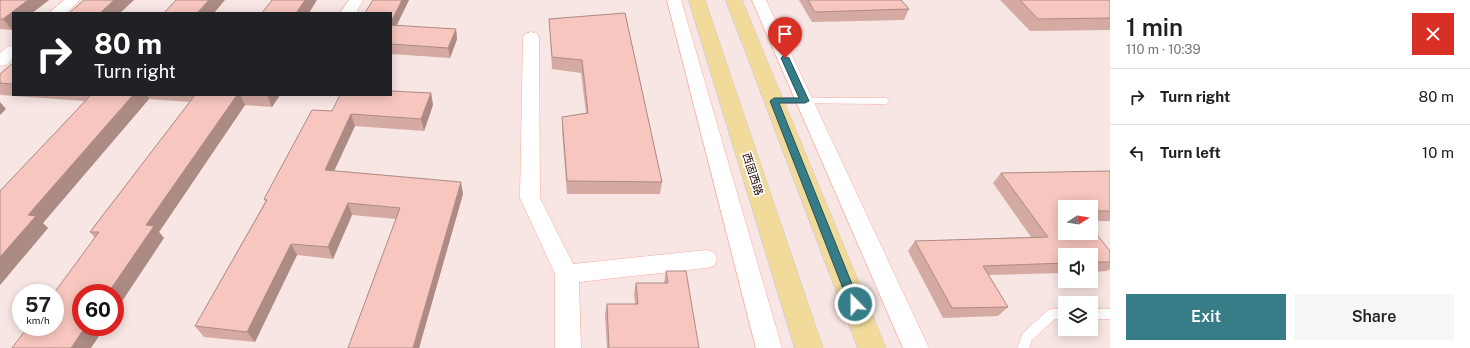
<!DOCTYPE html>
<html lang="en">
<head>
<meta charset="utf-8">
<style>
  :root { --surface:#fff; --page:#f6f6f6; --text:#202124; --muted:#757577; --line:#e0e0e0; --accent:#377d88 }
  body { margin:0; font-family:"Public Sans","Noto Sans SC",sans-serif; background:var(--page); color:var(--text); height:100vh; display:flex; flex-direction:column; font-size:15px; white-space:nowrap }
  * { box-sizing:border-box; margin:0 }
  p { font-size:13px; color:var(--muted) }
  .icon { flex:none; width:22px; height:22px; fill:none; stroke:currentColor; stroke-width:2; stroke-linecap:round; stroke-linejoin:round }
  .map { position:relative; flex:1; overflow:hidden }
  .panel { display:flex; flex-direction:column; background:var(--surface); width:360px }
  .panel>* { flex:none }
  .guide { position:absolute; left:12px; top:12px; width:380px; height:84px; border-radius:0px; box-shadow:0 2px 10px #0003; background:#202124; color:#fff; overflow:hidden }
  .needle { width:26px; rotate:78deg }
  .controls { position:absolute; left:1058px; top:200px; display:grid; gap:8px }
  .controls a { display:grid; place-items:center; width:40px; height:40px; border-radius:0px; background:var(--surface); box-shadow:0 2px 10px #0003; font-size:20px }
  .speed { position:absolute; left:12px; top:284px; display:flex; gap:8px; font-size:20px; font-weight:700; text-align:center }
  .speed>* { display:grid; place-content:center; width:52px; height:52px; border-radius:50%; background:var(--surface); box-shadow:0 2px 10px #0003; line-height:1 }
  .speed small { font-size:10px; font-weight:400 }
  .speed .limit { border:6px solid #d22; background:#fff; color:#111 }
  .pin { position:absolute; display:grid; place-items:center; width:34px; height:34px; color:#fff; margin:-41px -17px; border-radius:50% 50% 50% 0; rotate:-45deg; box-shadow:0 0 4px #0007 }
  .pin .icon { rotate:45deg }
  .me { position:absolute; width:44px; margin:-22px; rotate:338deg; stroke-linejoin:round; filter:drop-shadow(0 0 3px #0008) }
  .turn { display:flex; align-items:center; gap:14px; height:84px; padding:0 16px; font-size:18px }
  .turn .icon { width:52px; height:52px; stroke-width:2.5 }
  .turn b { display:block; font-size:28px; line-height:34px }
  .round { display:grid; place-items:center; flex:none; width:42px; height:42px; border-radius:0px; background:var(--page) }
  .headline { display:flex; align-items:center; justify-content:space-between; height:68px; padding:0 16px }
  h1 { font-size:24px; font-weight:600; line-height:30px }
  .action { display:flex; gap:8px; margin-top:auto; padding:8px 16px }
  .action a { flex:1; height:46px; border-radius:0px; background:var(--accent); color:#fff; font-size:16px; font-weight:600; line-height:46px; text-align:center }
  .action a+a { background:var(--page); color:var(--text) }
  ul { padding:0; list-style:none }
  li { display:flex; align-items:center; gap:12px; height:56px; padding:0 16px; border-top:1px solid var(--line) }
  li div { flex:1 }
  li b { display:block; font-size:15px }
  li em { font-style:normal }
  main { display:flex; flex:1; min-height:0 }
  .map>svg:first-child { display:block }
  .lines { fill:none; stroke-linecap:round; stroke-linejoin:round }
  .lane-casing { stroke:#f8aa9d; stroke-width:1 }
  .street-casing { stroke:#f8aa9d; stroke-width:1 }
  .primary-casing { stroke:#cec8c8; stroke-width:1 }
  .lane { fill:#fff; fill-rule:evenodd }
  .street { fill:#fff; fill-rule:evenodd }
  .primary { fill:#f2da9b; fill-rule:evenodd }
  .wall { fill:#d4aaa3 }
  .shaded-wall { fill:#ad8b85 }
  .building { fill:#f7c6be; stroke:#ad8b85 }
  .route { fill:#377d88; stroke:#245158 }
  .labels { text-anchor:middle; stroke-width:3.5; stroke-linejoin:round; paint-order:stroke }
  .street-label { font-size:11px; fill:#1e0403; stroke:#fff }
</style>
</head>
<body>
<main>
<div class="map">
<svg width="1110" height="348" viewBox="0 0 1110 348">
  <rect width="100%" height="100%" fill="#f7e6e3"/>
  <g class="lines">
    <g class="lane-casing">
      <g id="lane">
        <path d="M774 98H886L890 101 886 104 771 103 770 101 771 99Z"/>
        <path d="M1052 309H1065V319H1055L1032 340 1029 348H1017L1023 333 1048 310Z"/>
        <rect x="1091" y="309" width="19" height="10"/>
      </g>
    </g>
    <g class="street-casing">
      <g id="street">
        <path d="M64 0H80L66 13H49Z"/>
        <path d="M349 0H363L356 13H340Z"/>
        <path d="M667 0H681L782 348H756Z"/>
        <path d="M752 0H766L929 348H903Z"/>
        <path d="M531 32 537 34 539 37 540 198 573 264 706 250 714 252 717 259 714 266 706 268 579 282 581 348H555V274L520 198 523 37 525 34Z"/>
        <path d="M13 45V58L6 65 0 66V53L7 47Z"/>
      </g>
    </g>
    <g class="primary-casing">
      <g id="primary">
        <path d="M689 0H705L823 348H795Z"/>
        <path d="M726 0H742L886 348H858Z"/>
      </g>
    </g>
    <use href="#lane" class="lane"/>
    <use href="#street" class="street"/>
    <use href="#primary" class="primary"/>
  </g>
  <g class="wall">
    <path d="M0 0H49L32 13H13V29L12 30 0 29Z"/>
    <path d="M373 0H409L396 26 456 29 457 39 450 58 391 54V13Z"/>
    <path d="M799 0H901L909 9 904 20 812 22Z"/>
    <path d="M1000 0H1110V30L1030 31Z"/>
    <path d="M625 13 662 182 660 194H567L562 130V117L586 113 581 73 552 69 550 32 549 19Z"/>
    <path d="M13 63V95H280L272 107 245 105 159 232 164 238H95L90 232 190 102 149 99 43 223 48 228 0 285V191L85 101 1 95 0 94V74Z"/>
    <path d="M431 93 433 105 424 131 355 126 334 171 463 194 419 348H348L396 219 352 215 333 259 297 255 255 342 204 337 195 326 265 202 264 199 332 111Z"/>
    <path d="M1110 171V221H1091V207H1065L1110 251V269L1107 271 1091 272V255H1065V273L989 275 1008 307 998 316 943 318 908 251 915 241 1031 237 993 183 1001 173Z"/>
    <path d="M666 271 699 348H607L605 314 607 304H635L634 293 636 283H664Z"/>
  </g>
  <g class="shaded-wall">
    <path d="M28 0H49L32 13H13V29L12 30 3 19Z"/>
    <path d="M114 0H134L120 13H100Z"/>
    <path d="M209 0H225L214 13H197Z"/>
    <path d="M305 0H317L309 13H296Z"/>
    <path d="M402 0H409L392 35 391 22Z"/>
    <path d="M456 29 457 39 450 58 448 48Z"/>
    <path d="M431 93 433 105 424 131 421 119Z"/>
    <path d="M133 95H147L149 99 43 223 48 228 0 285V257L28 215Z"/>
    <path d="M237 95H240L245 105 159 232 164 238 115 312V293H108L146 225Z"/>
    <path d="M267 95H280L272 107Z"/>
    <path d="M0 102 6 109 0 115Z"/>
    <path d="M351 114 355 126 329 182 325 170Z"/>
    <path d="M461 182 463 194 419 348H413Z"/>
    <path d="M348 203 352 215 333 259 328 247Z"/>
    <path d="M291 244 297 255 255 342 247 332Z"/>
    <path d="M85 327H105L91 348H71Z"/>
  </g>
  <g class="building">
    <path d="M0 0H28L3 19H0Z"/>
    <path d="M84 0H114L100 13H69Z"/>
    <path d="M176 0H209L197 13H164Z"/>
    <path d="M272 0H305L296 13H262Z"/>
    <path d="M373 0H402L391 22V13H365Z"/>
    <path d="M808 0H901L909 9 815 12Z"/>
    <path d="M1020 0H1110V18L1038 19Z"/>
    <path d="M625 13 662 182 567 181 562 117 588 113 582 60 552 57 549 19Z"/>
    <path d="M391 25 456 29 448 48 391 44Z"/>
    <path d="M13 63V84L0 83V74Z"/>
    <path d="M391 91 431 93 421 119 351 114 325 170 461 182 413 348H348L400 208 348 203 328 247 291 244 247 332 195 326 267 200 264 199 312 110 332 111 340 95H391Z"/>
    <path d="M91 95H133L28 215 36 216 0 257V191Z"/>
    <path d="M195 95H237L146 225 154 226 108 293H81V327H85L71 348H12L28 327H55V293H54L99 232H90Z"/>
    <path d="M1110 171V211H1091V207H1065V233H1091V227L1110 251V262H1091V255H1065V263L983 266 1008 307 952 308 915 241 1048 237 1001 173Z"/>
    <path d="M666 271H686L699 348H609L607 304H638L636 283H668Z"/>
  </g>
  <path class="route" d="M783 56 789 58 809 101 805 103H779L860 304 859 308H851L849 304 770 101 774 98H799L781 58Z"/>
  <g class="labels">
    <g class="street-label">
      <text transform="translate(753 174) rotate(72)" y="4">西固西路</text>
    </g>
  </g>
</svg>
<div class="controls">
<a><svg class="needle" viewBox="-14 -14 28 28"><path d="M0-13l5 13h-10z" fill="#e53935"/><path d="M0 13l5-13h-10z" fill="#757577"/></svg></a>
<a><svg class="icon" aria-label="sound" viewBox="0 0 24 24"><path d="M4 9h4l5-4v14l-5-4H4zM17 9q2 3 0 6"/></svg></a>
<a><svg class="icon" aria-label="layers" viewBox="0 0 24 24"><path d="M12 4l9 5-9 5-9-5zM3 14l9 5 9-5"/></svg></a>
</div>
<div class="speed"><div>57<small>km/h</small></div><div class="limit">60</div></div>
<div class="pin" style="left:785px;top:58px;background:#d93025"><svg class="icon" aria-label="arrive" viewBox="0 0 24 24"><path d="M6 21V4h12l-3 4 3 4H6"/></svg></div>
<svg class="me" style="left:855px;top:304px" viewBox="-20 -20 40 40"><circle r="17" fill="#377d88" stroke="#fff" stroke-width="3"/><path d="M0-11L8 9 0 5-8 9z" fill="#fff"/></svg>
<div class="guide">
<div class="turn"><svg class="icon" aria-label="right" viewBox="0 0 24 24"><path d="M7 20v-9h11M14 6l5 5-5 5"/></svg><div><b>80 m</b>Turn right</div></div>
</div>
</div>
<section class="panel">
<div class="headline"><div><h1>1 min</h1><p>110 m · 10:39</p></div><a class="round" style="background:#d93025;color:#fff"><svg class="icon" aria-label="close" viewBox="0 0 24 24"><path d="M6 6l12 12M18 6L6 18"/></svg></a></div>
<ul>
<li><svg class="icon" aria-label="right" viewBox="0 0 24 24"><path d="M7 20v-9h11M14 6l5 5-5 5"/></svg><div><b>Turn right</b></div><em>80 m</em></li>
<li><svg class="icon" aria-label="left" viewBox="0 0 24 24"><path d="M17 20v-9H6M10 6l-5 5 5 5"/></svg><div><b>Turn left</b></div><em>10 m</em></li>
</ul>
<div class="action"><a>Exit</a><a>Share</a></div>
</section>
</main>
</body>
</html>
